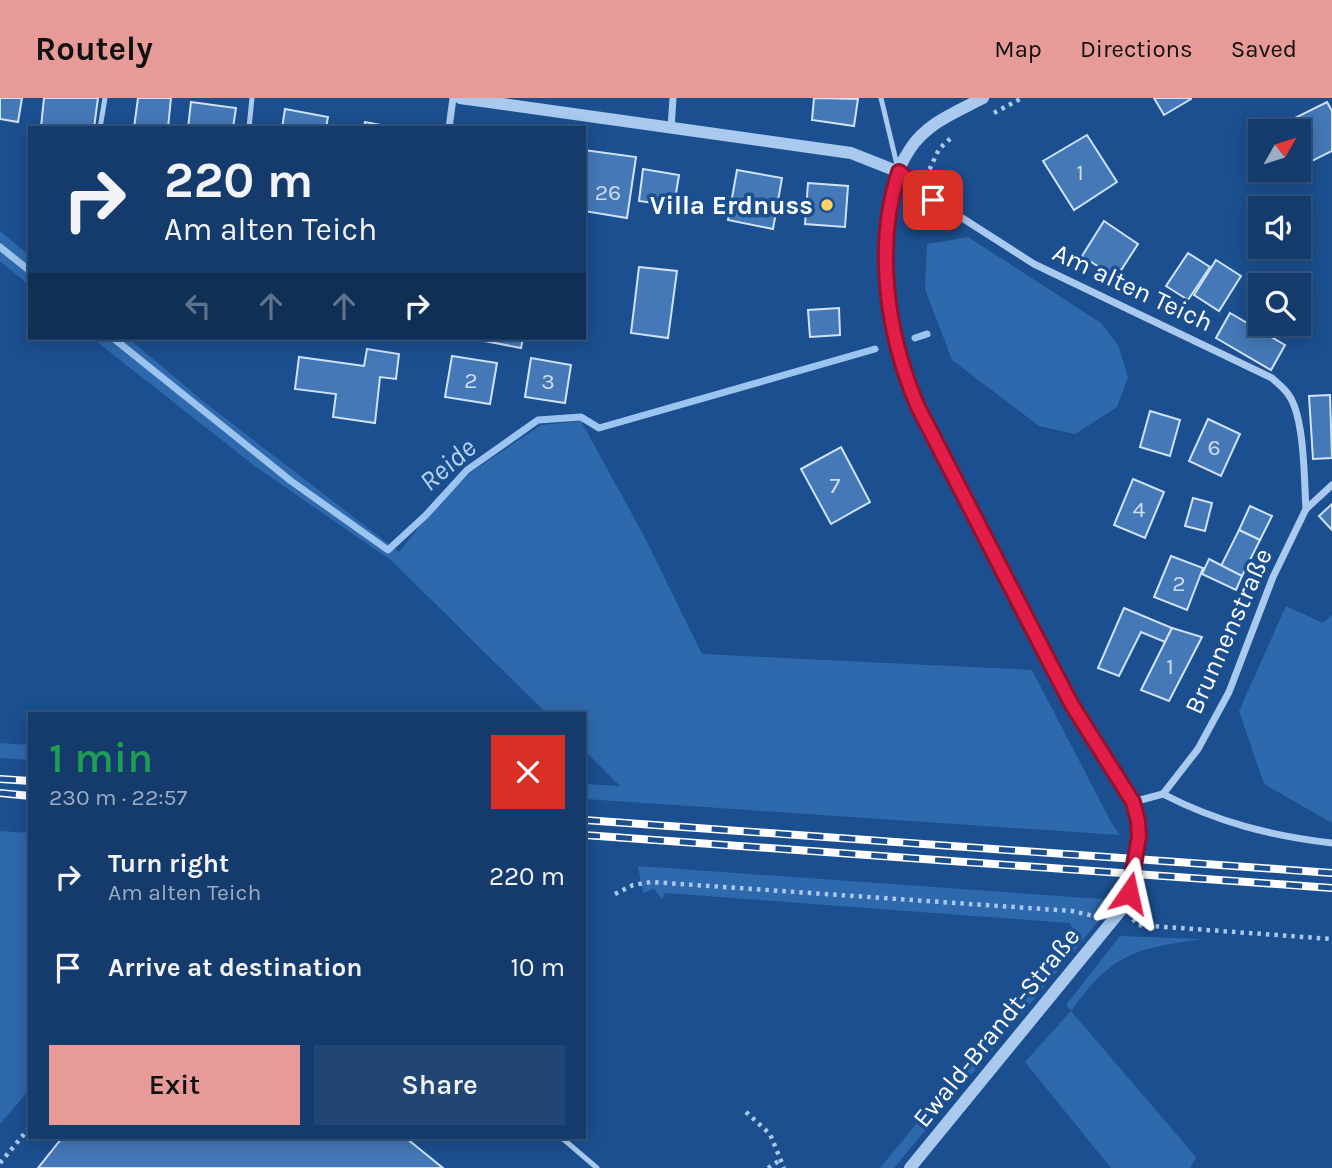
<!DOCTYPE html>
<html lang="en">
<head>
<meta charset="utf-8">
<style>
  :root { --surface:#143b6b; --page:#214673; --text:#f1f3f6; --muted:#9dadc1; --line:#33557e; --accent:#e69b98 }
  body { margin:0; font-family:Karla,sans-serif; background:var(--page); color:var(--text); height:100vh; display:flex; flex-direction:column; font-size:26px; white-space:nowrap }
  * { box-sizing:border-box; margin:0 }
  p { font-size:23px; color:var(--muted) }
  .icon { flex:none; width:38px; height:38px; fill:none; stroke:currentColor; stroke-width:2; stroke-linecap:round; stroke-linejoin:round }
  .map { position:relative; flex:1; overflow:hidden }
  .drawer { position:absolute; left:28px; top:614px; width:558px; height:427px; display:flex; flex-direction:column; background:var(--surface); border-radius:0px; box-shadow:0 4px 18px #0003,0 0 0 2px var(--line) }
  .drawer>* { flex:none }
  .banner { position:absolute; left:28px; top:28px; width:558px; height:214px; border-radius:0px; box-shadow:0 4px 18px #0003,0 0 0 2px var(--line); background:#143b6b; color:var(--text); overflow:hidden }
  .needle { width:46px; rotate:51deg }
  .controls { position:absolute; left:1248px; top:21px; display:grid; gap:14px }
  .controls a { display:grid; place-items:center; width:63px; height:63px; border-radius:0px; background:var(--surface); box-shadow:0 4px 18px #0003,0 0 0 2px var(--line); font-size:35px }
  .pin { position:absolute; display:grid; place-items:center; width:60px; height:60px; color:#fff; margin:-30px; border-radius:14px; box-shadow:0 4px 10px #0006 }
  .me { position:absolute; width:77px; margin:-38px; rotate:11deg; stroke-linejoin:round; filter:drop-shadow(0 0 5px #0008) }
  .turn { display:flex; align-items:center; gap:24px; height:147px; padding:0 21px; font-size:32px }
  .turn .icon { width:91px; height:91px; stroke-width:2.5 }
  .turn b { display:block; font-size:49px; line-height:60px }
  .lanes { display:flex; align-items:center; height:66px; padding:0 21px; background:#0003; justify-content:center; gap:35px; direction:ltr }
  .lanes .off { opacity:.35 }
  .round { display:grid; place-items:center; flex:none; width:74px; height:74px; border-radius:0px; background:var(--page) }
  .headline { display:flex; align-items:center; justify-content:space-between; height:119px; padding:0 21px }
  h1 { font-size:42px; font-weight:600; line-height:52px; color:#1e9e55 }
  .cta { display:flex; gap:14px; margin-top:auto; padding:14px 21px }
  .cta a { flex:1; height:80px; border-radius:0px; background:var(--accent); color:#111; font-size:28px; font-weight:600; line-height:80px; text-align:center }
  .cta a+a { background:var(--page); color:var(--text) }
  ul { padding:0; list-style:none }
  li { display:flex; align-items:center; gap:21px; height:91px; padding:0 21px }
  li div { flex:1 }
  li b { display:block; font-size:26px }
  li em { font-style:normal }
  header { display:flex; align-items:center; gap:42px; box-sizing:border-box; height:98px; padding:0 35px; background:var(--accent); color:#111 }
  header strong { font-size:33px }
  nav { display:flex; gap:38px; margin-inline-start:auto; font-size:24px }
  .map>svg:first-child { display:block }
  .green { fill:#2e69ad }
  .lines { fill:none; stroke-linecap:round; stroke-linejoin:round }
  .stream { stroke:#9cc4f0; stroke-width:7 }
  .building { fill:#4478b7; stroke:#cfe3fa; stroke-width:2 }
  .path { stroke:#a9c9ee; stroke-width:4.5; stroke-dasharray:3.5 5; stroke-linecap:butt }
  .service { stroke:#a9c9ee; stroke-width:5 }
  .minor { stroke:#a9c9ee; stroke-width:7 }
  .tertiary { stroke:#a9c9ee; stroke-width:12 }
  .rail-casing { stroke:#fff; stroke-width:8 }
  .rail { stroke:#1b4f8f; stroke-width:5; stroke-dasharray:16; stroke-linecap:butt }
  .route-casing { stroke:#92132f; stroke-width:18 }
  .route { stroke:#e11d48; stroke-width:12 }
  .poi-dot { fill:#ffd166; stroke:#1b4f8f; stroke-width:2.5 }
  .labels { text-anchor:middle; stroke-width:7; stroke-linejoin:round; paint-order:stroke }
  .number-label { font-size:23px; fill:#d0dded }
  .poi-label { font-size:26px; font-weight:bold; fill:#fff; stroke:#1b4f8f; text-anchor:end }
  .street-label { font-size:26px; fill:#fff; stroke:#1b4f8f }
  .water-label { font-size:28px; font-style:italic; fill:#b5d3f5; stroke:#1b4f8f }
</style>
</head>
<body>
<header>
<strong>Routely</strong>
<nav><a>Map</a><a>Directions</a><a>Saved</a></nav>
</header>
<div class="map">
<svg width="1332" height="1070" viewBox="0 0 1332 1070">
  <rect width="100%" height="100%" fill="#1b4f8f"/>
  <g class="green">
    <path d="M0 133 30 158V188L0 163Z"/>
    <path d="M968 139 1101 225 1118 247 1128 279 1117 309 1075 336 1039 328 952 262 925 191 927 146Z"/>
    <path d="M92 240H128L204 304 399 454 431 414 470 375 541 327 581 323 645 440 702 556 1032 572 1111 724 1120 737 585 701V686L620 688 585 653 584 616H547L392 463 256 369Z"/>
    <path d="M1286 508 1323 525 1332 517V725L1264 686 1239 613Z"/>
    <path d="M0 645 30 647V662L0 660Z"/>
    <path d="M0 733 30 735V991L0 1026Z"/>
    <path d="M638 768 1116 802 894 1070H880L1074 834 1070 825 665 795 662 801 654 791 643 795Z"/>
    <path d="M1120 838 1203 841C1134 851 1114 854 1071 913L1196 1059 1190 1070H1111L1025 964 1071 913 1066 907Z"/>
  </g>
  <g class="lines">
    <g class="stream">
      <path d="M0 149 30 173"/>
      <path d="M113 240 291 383 388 452 426 417 467 372 538 322 581 319 599 330 875 251"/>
      <path d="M915 240 927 236"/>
    </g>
  </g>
  <g class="building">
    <path d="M0 0H22L18 24 0 21Z"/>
    <path d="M44 0H98L94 30 41 29Z"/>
    <path d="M138 0H171L168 30H134Z"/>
    <path d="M814 0 858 1 854 28 812 22Z"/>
    <path d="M1154 0H1191V1L1164 17Z"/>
    <path d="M191 4 236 10 233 30H188Z"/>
    <path d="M1327 4 1332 13V53L1298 70V33H1264L1267 26 1275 24 1283 26Z"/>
    <path d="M285 11 328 19 326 30H282Z"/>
    <path d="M365 24 396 30H364Z"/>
    <path d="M1087 37 1117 84 1074 112 1043 63Z"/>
    <path d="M584 52 636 59 627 120 584 113 587 85 584 84Z"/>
    <path d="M643 71 679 77 674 108 639 103Z"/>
    <path d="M737 72 782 80 773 131 728 122Z"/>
    <path d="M808 85 848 88 845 129 805 126Z"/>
    <path d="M1104 123 1138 146 1116 180 1082 158Z"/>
    <path d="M1188 155 1210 169 1188 202 1166 188Z"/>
    <path d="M1216 162 1241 178 1219 213 1194 197Z"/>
    <path d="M639 169 677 173 668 240 631 235Z"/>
    <path d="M839 210 840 237 810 239 808 212Z"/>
    <path d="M1230 215 1285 247 1271 272 1216 240Z"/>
    <path d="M469 240H523L521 250Z"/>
    <path d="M367 251 399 256 396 281 380 279 375 325 333 319 336 296 295 291 299 259 364 268Z"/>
    <path d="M452 258 497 265 490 306 445 299Z"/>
    <path d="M531 260 571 267 565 305 525 299Z"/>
    <path d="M1330 297 1332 360 1313 361 1309 298Z"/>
    <path d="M1150 313 1180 322 1170 358 1140 349Z"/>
    <path d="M1208 321 1240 336 1221 378 1189 363Z"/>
    <path d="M841 349 870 404 831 426 801 371Z"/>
    <path d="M1133 381 1164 394 1145 440 1114 427Z"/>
    <path d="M1193 400 1212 405 1205 433 1185 428Z"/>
    <path d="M1332 406V432L1319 418Z"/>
    <path d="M1250 408 1272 418 1260 442 1239 432Z"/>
    <path d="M1239 432 1260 442 1242 478 1221 468Z"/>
    <path d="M1171 458 1203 470 1187 512 1154 499Z"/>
    <path d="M1209 461 1242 478 1236 492 1202 476Z"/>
    <path d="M1124 510 1172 530 1165 544 1141 534 1119 578 1098 570Z"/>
    <path d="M1172 530 1202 539 1169 603 1141 592Z"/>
    <path d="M62 1040H406L443 1070H38Z"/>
  </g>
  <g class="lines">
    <g class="path">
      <path d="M994 15 1022 0"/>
      <path d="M926 79 939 51 951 40"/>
      <path d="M615 796 633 787 651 784 1072 813 1094 818"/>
      <path d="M1133 821 1138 827 1332 841"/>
      <path d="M746 1014 770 1036 784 1070"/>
      <path d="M0 1065 30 1029"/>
      <path d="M768 1070 780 1062"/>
    </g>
    <g class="service">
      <path d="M881 0 898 71"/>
      <path d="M100 30 105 0"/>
      <path d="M249 30 252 0"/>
      <path d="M562 1040 597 1070"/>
    </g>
    <g class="minor">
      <path d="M449 30 453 0"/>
      <path d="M671 30 673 0"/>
      <path d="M899 74 920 93 1034 166 1272 280C1277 285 1284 290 1288 296 1305 318 1304 383 1306 411"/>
      <path d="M1163 696C1217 724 1271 738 1332 745"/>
      <path d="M1133 704 1163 696 1198 651 1229 594 1273 479 1306 411 1332 387"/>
    </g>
    <g class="tertiary">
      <path d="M460 0 851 55 899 74"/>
      <path d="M910 1070 1122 811 1129 795 1139 739 1138 723 1133 704 1072 607 918 309C889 242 866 116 910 51 927 25 956 14 983 0"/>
    </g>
    <g class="rail-casing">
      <g id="rail">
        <path d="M0 681 30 683"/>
        <path d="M0 695 30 698"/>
        <path d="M584 722 1332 775"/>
        <path d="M584 737 1332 790"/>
      </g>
    </g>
    <use href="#rail" class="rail"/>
  </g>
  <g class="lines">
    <g class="route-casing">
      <path id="route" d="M933 102 899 74C874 149 887 237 918 309L1051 567 1072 607 1133 704 1138 723 1139 739 1129 795"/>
    </g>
    <use href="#route" class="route"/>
  </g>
  <circle class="poi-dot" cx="827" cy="107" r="7"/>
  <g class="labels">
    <g class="number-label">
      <text x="1080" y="82">1</text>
      <text x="608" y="102">26</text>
      <text x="471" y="290">2</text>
      <text x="548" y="291">3</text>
      <text x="1214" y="357">6</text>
      <text x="835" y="395">7</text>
      <text x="1139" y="419">4</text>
      <text x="1179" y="493">2</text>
      <text x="1170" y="576">1</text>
    </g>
    <g class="poi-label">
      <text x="813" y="116">Villa Erdnuss</text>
    </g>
    <g class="street-label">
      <text transform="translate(1133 189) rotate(25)" y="9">Am alten Teich</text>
      <text transform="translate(1228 533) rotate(-66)" y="9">Brunnenstraße</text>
      <text transform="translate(996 929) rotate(-51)" y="9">Ewald-Brandt-Straße</text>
    </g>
    <g class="water-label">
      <text transform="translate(447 366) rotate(-41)" y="10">Reide</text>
    </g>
  </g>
</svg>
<div class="controls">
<a><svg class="needle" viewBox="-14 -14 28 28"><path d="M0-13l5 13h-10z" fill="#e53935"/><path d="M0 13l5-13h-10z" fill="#9dadc1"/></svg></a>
<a><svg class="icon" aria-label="sound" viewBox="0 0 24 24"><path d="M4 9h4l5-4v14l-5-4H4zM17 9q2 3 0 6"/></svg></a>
<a><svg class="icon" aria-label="search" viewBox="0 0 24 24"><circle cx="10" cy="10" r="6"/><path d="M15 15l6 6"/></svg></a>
</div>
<div class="pin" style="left:933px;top:102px;background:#d93025"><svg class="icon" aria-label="arrive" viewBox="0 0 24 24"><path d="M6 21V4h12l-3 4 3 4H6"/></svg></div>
<svg class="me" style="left:1129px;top:795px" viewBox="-20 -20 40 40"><path d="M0-17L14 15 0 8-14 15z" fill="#e11d48" stroke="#fff" stroke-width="4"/></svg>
<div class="banner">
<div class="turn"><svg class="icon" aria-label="right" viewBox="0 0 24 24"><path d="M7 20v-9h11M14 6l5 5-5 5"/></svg><div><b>220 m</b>Am alten Teich</div></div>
<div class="lanes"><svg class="icon off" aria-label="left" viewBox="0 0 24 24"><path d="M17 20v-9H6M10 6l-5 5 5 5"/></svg><svg class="icon off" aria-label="ahead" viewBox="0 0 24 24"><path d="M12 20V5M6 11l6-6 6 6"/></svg><svg class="icon off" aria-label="ahead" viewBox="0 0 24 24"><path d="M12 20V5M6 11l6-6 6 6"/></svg><svg class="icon" aria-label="right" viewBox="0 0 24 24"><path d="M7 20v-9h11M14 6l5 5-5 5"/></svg></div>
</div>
<section class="drawer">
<div class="headline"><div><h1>1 min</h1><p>230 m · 22:57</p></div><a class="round" style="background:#d93025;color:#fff"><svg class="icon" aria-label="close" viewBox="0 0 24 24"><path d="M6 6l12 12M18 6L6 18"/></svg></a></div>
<ul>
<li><svg class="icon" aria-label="right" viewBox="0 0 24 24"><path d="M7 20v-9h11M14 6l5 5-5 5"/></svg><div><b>Turn right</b><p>Am alten Teich</p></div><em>220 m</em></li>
<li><svg class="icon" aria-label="arrive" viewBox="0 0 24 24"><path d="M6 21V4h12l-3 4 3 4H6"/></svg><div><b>Arrive at destination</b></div><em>10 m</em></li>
</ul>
<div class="cta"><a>Exit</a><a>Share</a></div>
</section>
</div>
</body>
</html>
